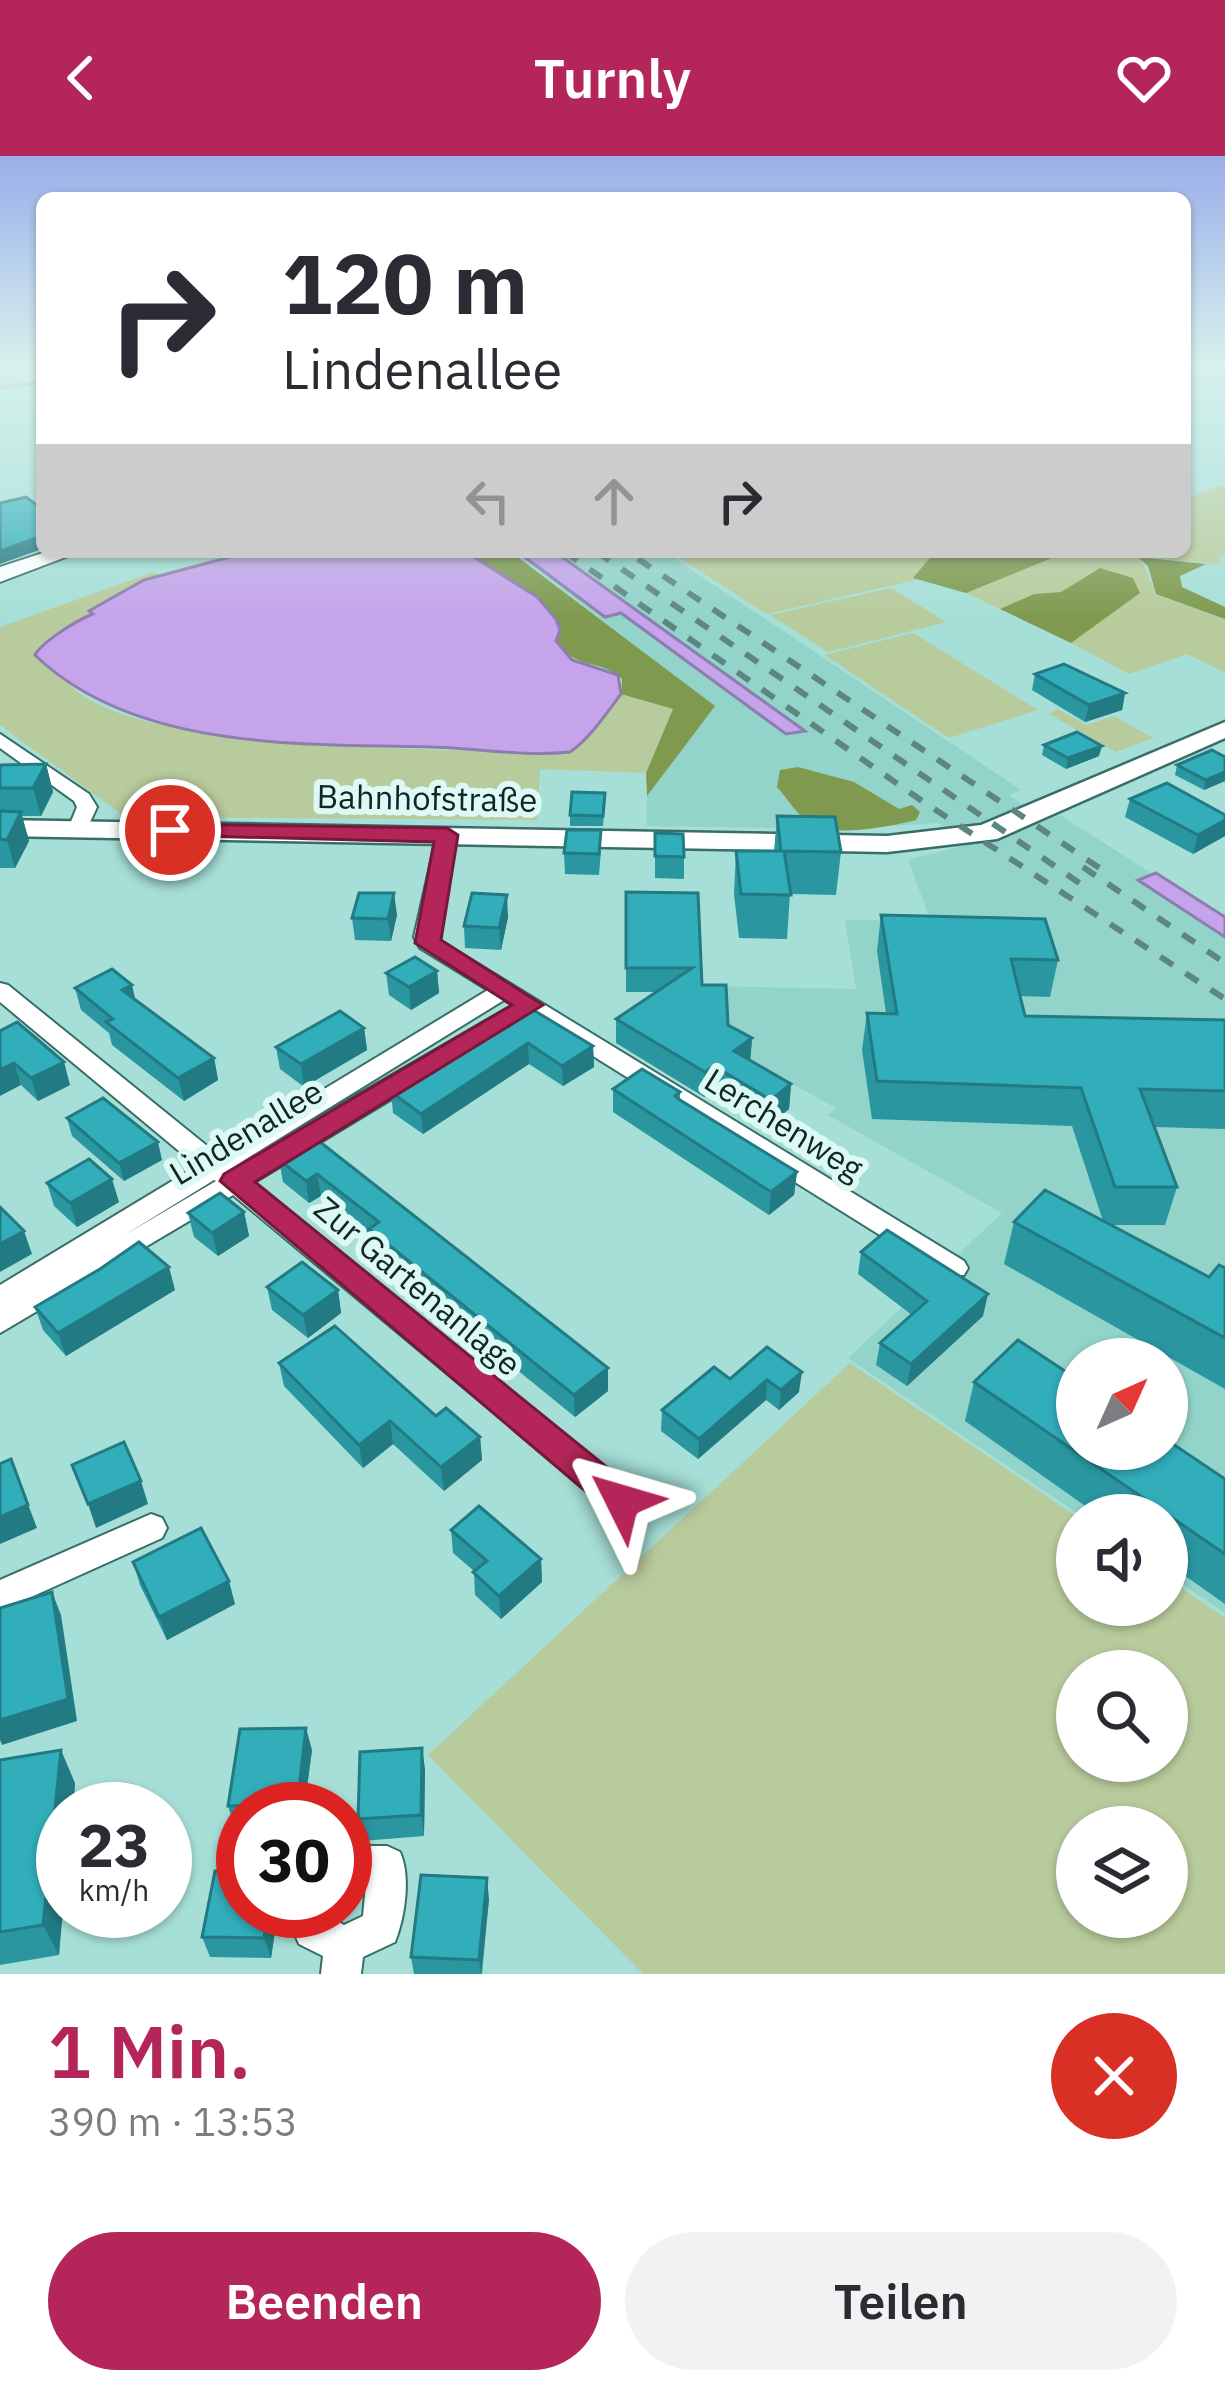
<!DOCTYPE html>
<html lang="de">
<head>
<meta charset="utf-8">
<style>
  :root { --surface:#fff; --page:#f2f2f3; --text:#2b2b33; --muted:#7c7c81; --accent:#b42659 }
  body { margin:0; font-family:"IBM Plex Sans",sans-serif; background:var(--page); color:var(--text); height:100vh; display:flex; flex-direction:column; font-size:45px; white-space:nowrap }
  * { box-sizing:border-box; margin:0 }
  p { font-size:39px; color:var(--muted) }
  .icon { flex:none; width:66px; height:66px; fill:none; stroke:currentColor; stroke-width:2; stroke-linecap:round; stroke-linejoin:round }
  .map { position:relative; height:1818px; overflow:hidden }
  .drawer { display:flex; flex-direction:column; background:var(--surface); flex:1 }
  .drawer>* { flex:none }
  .hud { position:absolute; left:36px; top:36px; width:1155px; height:366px; border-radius:18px; box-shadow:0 3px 9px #0004; background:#fff; color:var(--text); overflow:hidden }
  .needle { width:78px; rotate:45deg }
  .buttons { position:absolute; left:1056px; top:1182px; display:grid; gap:24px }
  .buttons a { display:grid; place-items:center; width:132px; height:132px; border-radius:50%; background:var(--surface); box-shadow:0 3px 9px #0004; font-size:60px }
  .speed { position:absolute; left:36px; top:1626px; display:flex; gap:24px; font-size:60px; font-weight:700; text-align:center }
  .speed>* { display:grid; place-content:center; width:156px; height:156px; border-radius:50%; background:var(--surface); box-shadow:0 3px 9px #0004; line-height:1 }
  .speed small { font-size:30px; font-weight:400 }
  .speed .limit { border:18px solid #d22; background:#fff; color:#111 }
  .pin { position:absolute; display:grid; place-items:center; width:102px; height:102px; color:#fff; margin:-51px; border:6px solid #fff; border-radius:50%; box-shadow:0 3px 12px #0007 }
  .me { position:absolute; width:132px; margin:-66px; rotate:310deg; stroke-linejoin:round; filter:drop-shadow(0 0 9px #0008) }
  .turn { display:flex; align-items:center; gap:42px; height:252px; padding:0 48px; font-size:54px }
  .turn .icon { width:156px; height:156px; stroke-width:2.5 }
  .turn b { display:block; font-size:84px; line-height:102px }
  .lanes { display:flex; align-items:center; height:114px; padding:0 48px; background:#0003; justify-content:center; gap:60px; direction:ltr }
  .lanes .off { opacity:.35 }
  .round { display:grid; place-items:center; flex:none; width:126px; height:126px; border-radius:63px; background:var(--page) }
  .headline { display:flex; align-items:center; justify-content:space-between; height:204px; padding:0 48px }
  h1 { font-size:72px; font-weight:600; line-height:90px; color:var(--accent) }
  .cta { display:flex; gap:24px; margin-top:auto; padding:24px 48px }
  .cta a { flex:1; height:138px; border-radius:72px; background:var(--accent); color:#fff; font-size:48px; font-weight:600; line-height:138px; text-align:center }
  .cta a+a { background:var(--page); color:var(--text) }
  header { display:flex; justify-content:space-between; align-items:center; height:156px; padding:0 48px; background:var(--accent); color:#fff; font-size:54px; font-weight:600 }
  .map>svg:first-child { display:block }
  .built { fill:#92d3ca; fill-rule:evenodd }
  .green { fill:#b8cb9c; fill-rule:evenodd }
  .forest { fill:#7f9a4f }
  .water { fill:#c5a4eb; stroke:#8e7eaf; stroke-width:3 }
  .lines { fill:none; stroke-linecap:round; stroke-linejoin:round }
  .stream { stroke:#8e7eaf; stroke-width:4.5 }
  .minor-casing { stroke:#386e68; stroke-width:4 }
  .tertiary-casing { stroke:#386e68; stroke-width:5 }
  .secondary-casing { stroke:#386e68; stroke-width:4 }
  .minor { fill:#fff; fill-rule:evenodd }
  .tertiary { fill:#fff; fill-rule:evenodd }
  .secondary { fill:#fff; fill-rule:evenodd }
  .rail { stroke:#5e8681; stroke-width:6; stroke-dasharray:15 15; stroke-linecap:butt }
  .wall { fill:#2a96a0 }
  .shaded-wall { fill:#227a82 }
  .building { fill:#31aeba; stroke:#227a82; stroke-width:3 }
  .route { fill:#b42659; stroke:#75193a; stroke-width:3 }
  .labels { text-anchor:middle; stroke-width:12; stroke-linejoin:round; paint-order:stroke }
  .street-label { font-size:33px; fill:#0f2623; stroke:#ddf9f5 }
</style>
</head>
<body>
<header><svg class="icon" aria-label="back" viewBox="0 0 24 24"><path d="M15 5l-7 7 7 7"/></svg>Turnly<svg class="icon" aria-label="heart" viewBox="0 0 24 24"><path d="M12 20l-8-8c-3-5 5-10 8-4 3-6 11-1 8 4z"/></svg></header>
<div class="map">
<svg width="1225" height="1818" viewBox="0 0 1225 1818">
  <rect width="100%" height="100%" fill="#a6dfd7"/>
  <path class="built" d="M514 396H665L1021 634 1009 639 1046 664 1060 659 1225 764V1457L1167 1418V1359H1080L848 1202 1002 1057 828 959 836 952 705 880 703 830 856 833 845 764 931 765 908 704 970 688 938 667 835 673 647 670V640L714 550ZM1077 1203H1167V1293H1077Z"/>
  <g class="green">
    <path d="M1225 328V400L1219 399 1220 408 1140 401 1156 438 1225 463V517L1187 498 1129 518 1071 487 1139 437 1100 412 1061 436 1034 438 1000 453 966 437 1067 396H1185V343Z"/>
    <path d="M669 396H944L924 422 767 458Z"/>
    <path d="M154 416 157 420 90 454 94 458 40 491C51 504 62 523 75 534 154 599 443 590 551 598L570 596 621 538 673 553 646 617 540 613 537 664 125 661 0 569V471Z"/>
    <path d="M891 432 946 466 828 496 770 459Z"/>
    <path d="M913 477 1038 554 949 582 825 499Z"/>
    <path d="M1058 553 1086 569 1114 560 1153 582 1116 596 1049 558Z"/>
    <path d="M850 1207 1077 1361V1449H1167V1422L1225 1462V1818H643L428 1599ZM1077 1515H1167V1605H1077ZM1077 1671H1167V1761H1077Z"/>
  </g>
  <g class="forest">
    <path d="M466 396H511L715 550 647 640 646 617 673 553 621 538 622 523C599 501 577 516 556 485L559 477 537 441Z"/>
    <path d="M935 396H1067L966 437 913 422Z"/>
    <path d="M1138 401 1206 408 1180 420 1182 431 1225 451V463L1156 438 1148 410Z"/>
    <path d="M1100 412 1133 422 1140 437 1071 487 1000 453 1034 438 1061 436Z"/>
    <path d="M798 611 854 626 899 653 912 649 920 656 916 664C894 670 830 682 810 668 798 660 787 642 777 631L780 614Z"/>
  </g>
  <g class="water">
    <path d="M249 396H466L537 441 556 463 560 474 556 485 572 504 618 519 621 538C605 559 591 581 570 596 525 601 477 592 431 591 303 588 134 595 35 499 42 486 77 464 93 458L89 455 144 424Z"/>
    <path d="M518 396H555L805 575 786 578 621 457 605 461Z"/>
    <path d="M1156 717 1225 761V781L1138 724Z"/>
  </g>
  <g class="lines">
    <path class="stream" d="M0 231 42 227"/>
    <g class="minor-casing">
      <g id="minor">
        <path d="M0 578 89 638 97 651 85 677H71L68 673 77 651 74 645 0 592Z"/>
        <path d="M447 673 457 679 437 783 964 1105 968 1112 964 1119H944L529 860 253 1027 634 1335 639 1345 634 1355 623 1358 612 1355 233 1039 0 1177V1129L197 1010 0 846V827L8 829 217 998 488 834 420 792 414 781 437 679ZM504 844 513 849 233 1011ZM214 1024 216 1025 123 1080Z"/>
        <path d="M151 1358 162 1362 167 1372 162 1382 0 1455V1424Z"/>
        <path d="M345 1690H387L400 1696C411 1720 405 1761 395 1786L363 1801 361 1818H321L323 1800 299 1788 293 1774 296 1755H334V1763L344 1769 363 1760 366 1728H345Z"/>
      </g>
    </g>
    <g class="tertiary-casing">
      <path id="tertiary" d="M1225 566V582L997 683 887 696 0 680V664L887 680 981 669Z"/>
    </g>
    <g class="secondary-casing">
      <path id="secondary" d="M46 396H79L0 426V411Z"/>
    </g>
    <use href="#minor" class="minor"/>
    <use href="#tertiary" class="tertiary"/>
    <use href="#secondary" class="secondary"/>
    <g class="rail">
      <path d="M565 396 925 647 1225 843"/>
      <path d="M597 396 1091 735"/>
      <path d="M638 403 1101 713"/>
      <path d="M1083 711 1225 807"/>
    </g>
  </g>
  <g class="wall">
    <path d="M1035 518 1125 537 1122 554 1085 566 1032 534Z"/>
    <path d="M1044 589 1099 600 1066 613 1042 599Z"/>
    <path d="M1225 601V625L1204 634 1175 619 1177 609Z"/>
    <path d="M46 608 53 636 41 660H22L29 685 15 712H0V609Z"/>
    <path d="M1130 643 1225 680 1193 698 1125 661Z"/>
    <path d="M605 647 603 670H570V659Z"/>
    <path d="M777 660 841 696 836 739 790 738 787 783 739 782 734 738 736 695H774Z"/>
    <path d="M655 677 684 701V723L655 722Z"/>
    <path d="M601 695 599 719 565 718 564 697Z"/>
    <path d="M626 736 702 829 728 869 752 882 750 905 791 928 789 953 769 969 712 935 704 941 616 887V863L656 836H626Z"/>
    <path d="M397 759 391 785 355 784 352 762Z"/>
    <path d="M881 759 1058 804 1050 841 1020 840 1025 860 1225 864V973L1155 971 1177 1031 1165 1069H1111L1209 1121 1225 1112V1233L1004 1108 1014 1066 1103 1065 1072 970 872 963 862 894 867 857H886L877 795Z"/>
    <path d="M508 761 501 794 465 792 464 770Z"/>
    <path d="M437 815 439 837 411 854 389 839 386 817Z"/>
    <path d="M75 832 135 843 214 902 218 924 184 945 112 889 109 877 81 854Z"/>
    <path d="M530 852 593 890 594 911 563 930 529 908 423 978 393 957 391 936Z"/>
    <path d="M364 872 367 894 304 931 280 913 276 891Z"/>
    <path d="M0 875 70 929 38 945 21 929Z"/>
    <path d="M613 933 680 936V944L797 1016 794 1039 769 1059 613 956Z"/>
    <path d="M67 962 162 1004 124 1025 72 980Z"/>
    <path d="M315 982 608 1235 575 1261 372 1096 369 1078 321 1040 309 1047 283 1026 279 1004Z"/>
    <path d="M47 1027 119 1046 77 1071 54 1050Z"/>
    <path d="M244 1056 249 1080 218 1100 194 1081 188 1057Z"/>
    <path d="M861 1096 983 1160 907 1230 876 1209 880 1187 912 1159 858 1118Z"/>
    <path d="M267 1131 338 1134 341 1157 308 1182 272 1154Z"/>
    <path d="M175 1134 66 1200 43 1174 35 1151Z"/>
    <path d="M767 1191 799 1236 779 1254 766 1244 698 1303 661 1275 662 1254 730 1223Z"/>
    <path d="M279 1207 436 1260 480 1281 482 1304 444 1335 393 1288 363 1312 284 1230Z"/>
    <path d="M974 1226 1225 1323V1448L1167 1407V1359H1098L965 1265Z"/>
    <path d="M451 1374 541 1403 542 1426 501 1463 475 1439 474 1415 453 1397Z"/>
    <path d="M133 1406 235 1448 167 1484 140 1429Z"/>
    <path d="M422 1592 425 1614 424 1680 362 1685 358 1663Z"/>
    <path d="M312 1594 304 1653H243V1672H235L228 1650Z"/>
    <path d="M0 1604 75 1627 73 1653H63L59 1799 0 1809Z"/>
    <path d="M489 1743 482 1818H414L411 1801Z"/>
    <path d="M243 1755H278L271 1802 210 1801 202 1781Z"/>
  </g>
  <g class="shaded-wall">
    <path d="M42 380V393L0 408V395Z"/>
    <path d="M1125 537 1122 554 1085 566 1089 549Z"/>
    <path d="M1102 590 1099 600 1066 613 1068 602Z"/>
    <path d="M46 608 53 636 41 660 33 632Z"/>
    <path d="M1225 616V625L1204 634 1206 624Z"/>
    <path d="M21 656 29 685 15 712 7 684Z"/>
    <path d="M1225 664V680L1193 698 1198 679Z"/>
    <path d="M394 737 397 759 391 785 388 763Z"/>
    <path d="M507 739 508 761 501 794 499 772Z"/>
    <path d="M437 815 439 837 411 854 409 831Z"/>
    <path d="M132 829 137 851 122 834Z"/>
    <path d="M364 872 367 894 304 931 301 908Z"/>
    <path d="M752 882 750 907 734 895Z"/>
    <path d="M528 887 529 908 423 978 421 958Z"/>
    <path d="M593 890 594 911 563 930 562 910Z"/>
    <path d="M214 902 218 924 184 945 178 922Z"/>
    <path d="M64 906 70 929 38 945 31 922Z"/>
    <path d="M14 907 21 929 0 940V914Z"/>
    <path d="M714 910 712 935 704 941 705 916Z"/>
    <path d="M791 928 789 953 769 969 771 944Z"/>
    <path d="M158 986 162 1004 124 1025 119 1007Z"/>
    <path d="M797 1016 794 1039 769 1059 771 1036Z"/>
    <path d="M317 1018 321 1040 309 1047 306 1025Z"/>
    <path d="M112 1023 119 1046 77 1071 70 1047Z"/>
    <path d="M244 1056 249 1080 218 1100 212 1077Z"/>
    <path d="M24 1075 32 1098 0 1116V1088Z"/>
    <path d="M169 1111 175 1134 66 1200 58 1177Z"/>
    <path d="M338 1134 341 1157 308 1182 303 1159Z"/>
    <path d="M988 1138 983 1160 907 1230 911 1208Z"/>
    <path d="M608 1212V1235L575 1261 574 1239Z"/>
    <path d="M802 1216 799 1236 779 1254 781 1234Z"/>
    <path d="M767 1224 766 1244 698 1303 699 1283Z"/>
    <path d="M390 1265 393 1288 363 1312 359 1289Z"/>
    <path d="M480 1281 482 1304 444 1335 441 1311Z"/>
    <path d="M11 1303 37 1372 0 1388V1361Z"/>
    <path d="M141 1325 148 1348 96 1372 88 1348Z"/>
    <path d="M541 1403 542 1426 501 1463 499 1440Z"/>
    <path d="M229 1425 235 1448 167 1484 159 1461Z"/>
    <path d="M52 1436 61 1459 77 1565 2 1589 0 1584V1564Z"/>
    <path d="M306 1572 312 1594 304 1653H298Z"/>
    <path d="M422 1592 425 1614 424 1680 421 1659Z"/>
    <path d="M61 1594 75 1627 73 1653H63V1755L59 1799 43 1769Z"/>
    <path d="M487 1722 489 1743 481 1818 479 1804Z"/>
    <path d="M268 1755H278L271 1802 264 1782Z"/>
  </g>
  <g class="building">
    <path d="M26 341 42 353V380L0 395V347Z"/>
    <path d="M1064 508 1125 537 1089 549 1035 518Z"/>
    <path d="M1077 576 1102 590 1068 602 1044 589Z"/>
    <path d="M1212 594 1225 601V616L1206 624 1177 609Z"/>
    <path d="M46 608 33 632H0V609Z"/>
    <path d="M1167 627 1225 659V664L1198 679 1130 643Z"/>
    <path d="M572 636 605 637 603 660 570 659Z"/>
    <path d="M0 655 21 656 7 684 0 683Z"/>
    <path d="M777 660 835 661 841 696 784 695 791 739 741 738 736 695H781Z"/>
    <path d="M567 674H601L599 698 564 697Z"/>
    <path d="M655 677 683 678 684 701 655 700Z"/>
    <path d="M626 736 698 737 702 829H726L728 869 752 882 734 895 791 928 771 944 714 910 705 916 616 863 692 812H626Z"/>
    <path d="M359 737H394L388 763 352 762Z"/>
    <path d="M472 737 507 739 499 772 464 770Z"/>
    <path d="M881 759 1045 763 1058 804 1011 803 1025 860 1225 864V935L1140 933 1177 1031H1115L1081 932 877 925 867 857 897 858Z"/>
    <path d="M415 801 437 815 409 831 386 817Z"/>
    <path d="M112 813 132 829 122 834 214 902 178 922 106 866 113 863 75 832Z"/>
    <path d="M530 852 593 890 562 910 528 887 421 958 391 936Z"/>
    <path d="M340 855 364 872 301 908 276 891Z"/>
    <path d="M17 866 64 906 31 922 14 907 0 914V875Z"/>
    <path d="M642 913 680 936 675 940 680 944 797 1016 771 1036 613 933Z"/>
    <path d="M103 942 158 986 119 1007 67 962Z"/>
    <path d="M315 982 608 1212 574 1239 369 1073 379 1066 317 1018 306 1025 279 1004Z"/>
    <path d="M89 1003 112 1023 70 1047 47 1027Z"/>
    <path d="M1045 1034 1209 1121 1219 1109 1225 1112V1182L1014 1066Z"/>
    <path d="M220 1037 244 1056 212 1077 188 1057Z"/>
    <path d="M0 1051 24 1075 0 1088Z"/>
    <path d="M887 1074 988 1138 911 1208 880 1187 927 1145 861 1096Z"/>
    <path d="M139 1086 169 1111 58 1177 35 1151 100 1113Z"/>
    <path d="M302 1106 338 1134 303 1159 267 1131Z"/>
    <path d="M335 1170 436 1260 446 1252 480 1281 441 1311 390 1265 359 1289 279 1207Z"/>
    <path d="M1018 1184 1077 1223V1293H1167V1284L1225 1323V1398L974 1226Z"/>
    <path d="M767 1191 802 1216 781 1234 767 1224 699 1283 662 1254 714 1211 730 1223Z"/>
    <path d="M124 1286 141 1325 88 1348 72 1309Z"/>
    <path d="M11 1303 28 1349 0 1361V1308Z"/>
    <path d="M479 1350 541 1403 499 1440 473 1416 487 1405 451 1374Z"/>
    <path d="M201 1372 229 1425 159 1461 133 1406Z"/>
    <path d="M52 1436 68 1543 0 1564V1452Z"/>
    <path d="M306 1572 297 1649 228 1650 240 1573Z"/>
    <path d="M422 1592 421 1659 358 1663 360 1596Z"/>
    <path d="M61 1594 43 1769 0 1776V1604Z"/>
    <path d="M215 1715 243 1716V1755H268L264 1782 202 1781Z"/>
    <path d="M421 1719 487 1722 479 1804 411 1801Z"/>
  </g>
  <linearGradient id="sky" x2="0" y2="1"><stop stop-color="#9aaee9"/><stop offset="0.45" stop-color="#d7f1ed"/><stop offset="1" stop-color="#d7f1ed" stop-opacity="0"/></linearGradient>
  <rect width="1225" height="462" fill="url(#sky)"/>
  <path class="route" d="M170 668 447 672 458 679 441 784 543 849 255 1026 635 1334 641 1345 635 1356 622 1360 610 1356 220 1025 224 1018 512 849 415 787 434 686 162 679V670Z"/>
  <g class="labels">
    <g class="street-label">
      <text transform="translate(427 642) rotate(1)" y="12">Bahnhofstraße</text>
      <text transform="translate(784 968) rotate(32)" y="12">Lerchenweg</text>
      <text transform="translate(246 976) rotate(-31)" y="12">Lindenallee</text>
      <text transform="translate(418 1130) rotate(40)" y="12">Zur Gartenanlage</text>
    </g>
  </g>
</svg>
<div class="buttons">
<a><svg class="needle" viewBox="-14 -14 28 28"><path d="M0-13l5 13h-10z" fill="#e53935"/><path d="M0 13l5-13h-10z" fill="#7c7c81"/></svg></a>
<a><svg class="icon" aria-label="sound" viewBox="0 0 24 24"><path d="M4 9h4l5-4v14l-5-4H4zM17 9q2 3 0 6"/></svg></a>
<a><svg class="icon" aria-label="search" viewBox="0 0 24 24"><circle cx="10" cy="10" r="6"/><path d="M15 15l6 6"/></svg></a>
<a><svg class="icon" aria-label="layers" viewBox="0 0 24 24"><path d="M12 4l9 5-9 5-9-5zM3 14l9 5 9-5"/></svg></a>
</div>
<div class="speed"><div>23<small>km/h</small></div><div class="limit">30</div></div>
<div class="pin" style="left:170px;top:674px;background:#d93025"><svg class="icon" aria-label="arrive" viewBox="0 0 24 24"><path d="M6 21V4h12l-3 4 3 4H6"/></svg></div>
<svg class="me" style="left:622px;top:1345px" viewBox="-20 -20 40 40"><path d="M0-17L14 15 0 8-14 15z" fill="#b42659" stroke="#fff" stroke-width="4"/></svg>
<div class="hud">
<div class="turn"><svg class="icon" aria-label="right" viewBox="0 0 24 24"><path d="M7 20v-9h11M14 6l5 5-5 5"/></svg><div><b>120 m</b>Lindenallee</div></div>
<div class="lanes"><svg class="icon off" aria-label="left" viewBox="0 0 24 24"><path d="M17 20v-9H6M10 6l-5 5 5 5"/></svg><svg class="icon off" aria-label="ahead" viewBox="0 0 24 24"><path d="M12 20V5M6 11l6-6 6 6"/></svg><svg class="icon" aria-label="right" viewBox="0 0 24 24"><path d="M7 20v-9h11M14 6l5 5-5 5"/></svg></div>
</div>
</div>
<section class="drawer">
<div class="headline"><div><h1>1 Min.</h1><p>390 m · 13:53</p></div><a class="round" style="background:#d93025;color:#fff"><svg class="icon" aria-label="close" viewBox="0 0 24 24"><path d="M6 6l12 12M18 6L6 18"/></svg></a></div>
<div class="cta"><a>Beenden</a><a>Teilen</a></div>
</section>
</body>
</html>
